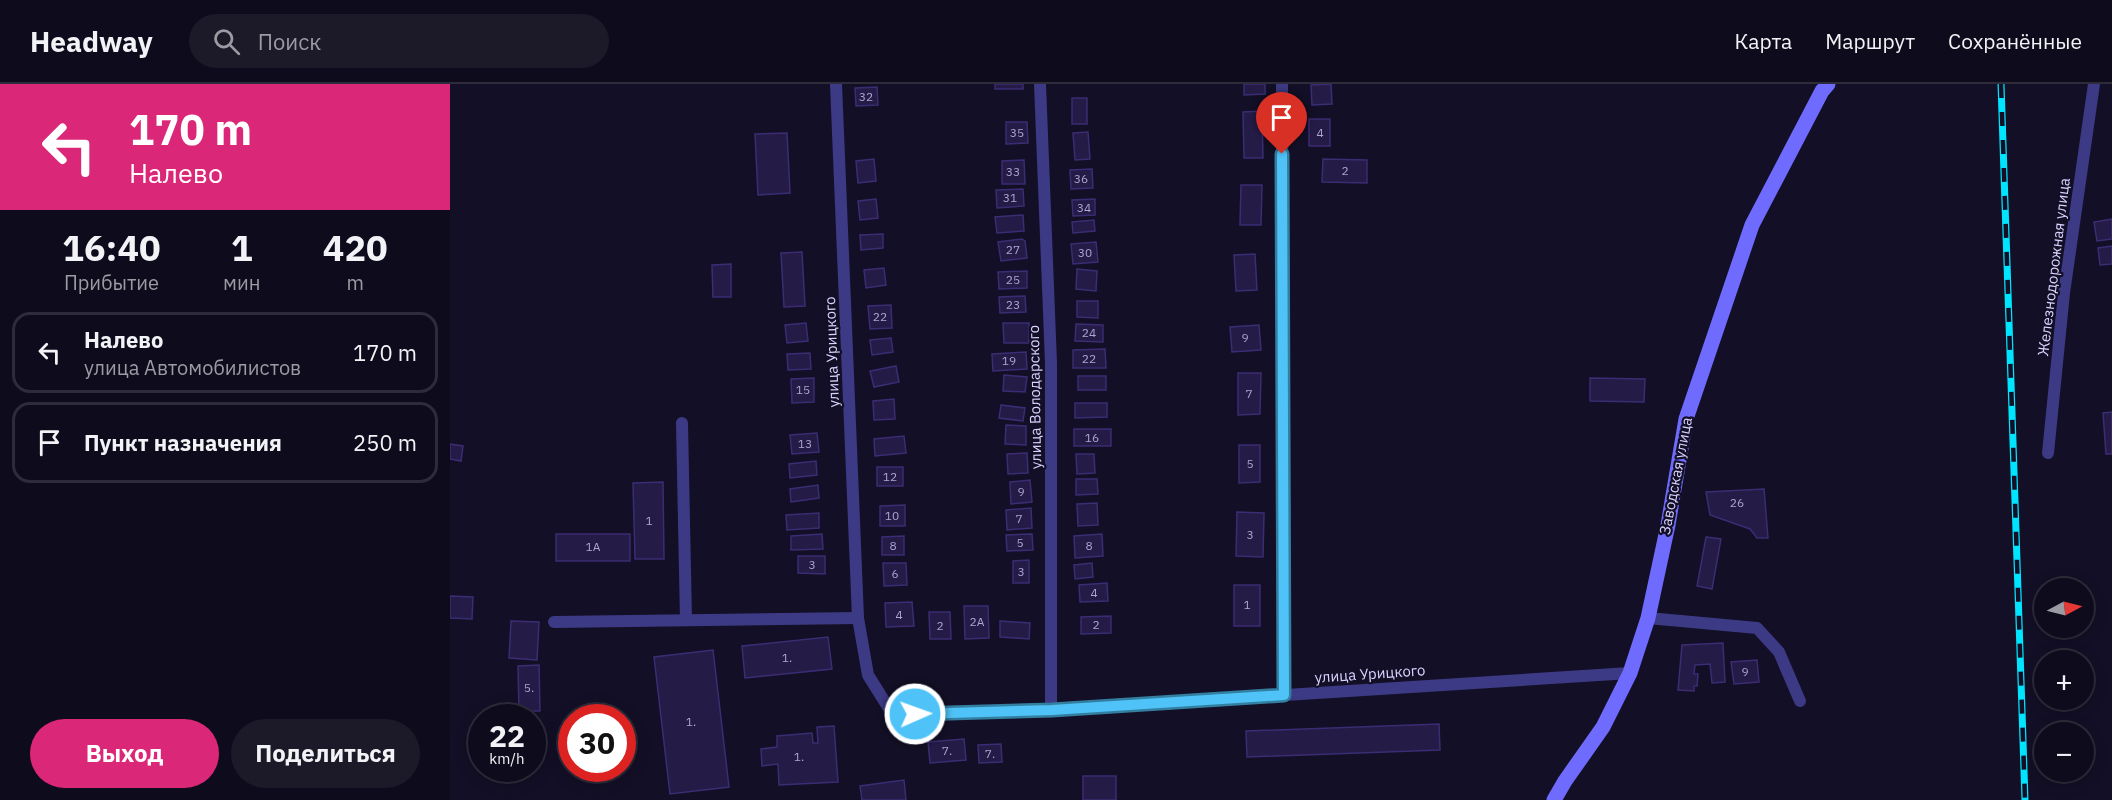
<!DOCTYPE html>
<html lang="ru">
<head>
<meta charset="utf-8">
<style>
  :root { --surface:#0e0b1c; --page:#1c1929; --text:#f1f3f6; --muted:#9b9ba3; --line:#2e2b3b; --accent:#db2777 }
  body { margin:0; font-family:"IBM Plex Sans",sans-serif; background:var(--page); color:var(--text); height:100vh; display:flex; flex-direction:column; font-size:22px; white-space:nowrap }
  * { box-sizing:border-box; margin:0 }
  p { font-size:20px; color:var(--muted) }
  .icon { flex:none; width:33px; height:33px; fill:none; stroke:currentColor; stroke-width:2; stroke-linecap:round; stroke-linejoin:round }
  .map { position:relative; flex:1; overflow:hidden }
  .drawer { display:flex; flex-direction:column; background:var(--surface); width:450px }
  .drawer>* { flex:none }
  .hud { background:#db2777; color:#fff; overflow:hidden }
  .needle { width:39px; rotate:83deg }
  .controls { position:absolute; left:1584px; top:494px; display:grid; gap:12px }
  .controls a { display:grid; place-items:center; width:60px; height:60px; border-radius:50%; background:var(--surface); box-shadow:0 3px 15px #0003,0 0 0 2px var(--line); font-size:30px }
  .speed { position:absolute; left:18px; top:620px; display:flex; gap:12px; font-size:30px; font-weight:700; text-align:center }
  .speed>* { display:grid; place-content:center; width:78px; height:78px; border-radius:50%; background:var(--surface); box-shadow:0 3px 15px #0003,0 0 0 2px var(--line); line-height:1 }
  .speed small { font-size:15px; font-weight:400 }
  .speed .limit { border:9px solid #d22; background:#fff; color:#111 }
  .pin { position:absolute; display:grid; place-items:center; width:51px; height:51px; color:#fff; margin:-62px -26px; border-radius:50% 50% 50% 0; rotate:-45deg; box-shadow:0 0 6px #0007 }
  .pin .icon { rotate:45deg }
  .me { position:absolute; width:66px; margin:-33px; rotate:88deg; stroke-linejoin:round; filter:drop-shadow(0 0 4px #0008) }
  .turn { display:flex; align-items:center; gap:21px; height:126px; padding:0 30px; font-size:27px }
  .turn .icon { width:78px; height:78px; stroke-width:2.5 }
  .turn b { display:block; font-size:42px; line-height:51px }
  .eta { display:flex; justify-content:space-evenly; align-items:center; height:102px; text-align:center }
  .eta b { font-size:36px; font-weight:700; line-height:42px }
  .primary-button { display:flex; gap:12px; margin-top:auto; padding:12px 30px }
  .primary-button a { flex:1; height:69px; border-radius:36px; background:var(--accent); color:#fff; font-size:24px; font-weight:700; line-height:69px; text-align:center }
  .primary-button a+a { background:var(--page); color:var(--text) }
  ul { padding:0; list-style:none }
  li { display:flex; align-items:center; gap:18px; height:81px; margin:0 12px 9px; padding:0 18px; border:3px solid var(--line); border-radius:18px }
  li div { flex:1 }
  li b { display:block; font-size:22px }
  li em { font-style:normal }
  header { display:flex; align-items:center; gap:36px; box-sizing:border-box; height:84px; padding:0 30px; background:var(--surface); border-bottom:2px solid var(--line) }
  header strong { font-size:28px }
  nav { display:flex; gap:33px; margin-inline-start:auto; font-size:21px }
  .search { width:420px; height:54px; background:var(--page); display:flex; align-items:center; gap:15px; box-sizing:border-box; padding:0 21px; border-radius:33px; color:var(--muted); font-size:22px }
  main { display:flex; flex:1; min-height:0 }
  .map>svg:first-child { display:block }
  .building { fill:#241b47; stroke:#3b2d73; stroke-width:1.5 }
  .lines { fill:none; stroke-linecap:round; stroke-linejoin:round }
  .street { stroke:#3d3a85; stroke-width:12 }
  .secondary { stroke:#6f6bff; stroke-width:15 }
  .rail-casing { stroke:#00e5ff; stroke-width:7 }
  .rail { stroke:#130f26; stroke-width:4.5; stroke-dasharray:14; stroke-linecap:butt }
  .route-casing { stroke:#337fa1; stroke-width:15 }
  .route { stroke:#4fc3f7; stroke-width:10 }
  .labels { text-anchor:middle; stroke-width:4.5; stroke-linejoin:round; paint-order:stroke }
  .number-label { font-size:12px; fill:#aca6d1 }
  .street-label { font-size:15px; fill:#d9d4ff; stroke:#130f26 }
</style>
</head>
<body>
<header>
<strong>Headway</strong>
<div class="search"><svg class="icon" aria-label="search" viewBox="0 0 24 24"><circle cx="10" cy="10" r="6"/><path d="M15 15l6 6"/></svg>Поиск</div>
<nav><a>Карта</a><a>Маршрут</a><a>Сохранённые</a></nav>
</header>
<main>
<section class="drawer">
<div class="hud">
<div class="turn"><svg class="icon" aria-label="left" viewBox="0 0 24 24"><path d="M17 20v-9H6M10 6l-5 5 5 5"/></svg><div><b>170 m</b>Налево</div></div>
</div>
<div class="eta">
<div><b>16:40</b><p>Прибытие</p></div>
<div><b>1</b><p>мин</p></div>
<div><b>420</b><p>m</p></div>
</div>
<ul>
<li><svg class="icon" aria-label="left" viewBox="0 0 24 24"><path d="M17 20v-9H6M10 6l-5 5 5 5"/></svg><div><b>Налево</b><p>улица Автомобилистов</p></div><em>170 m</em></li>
<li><svg class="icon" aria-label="arrive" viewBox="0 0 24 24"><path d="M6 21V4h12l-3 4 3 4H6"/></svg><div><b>Пункт назначения</b></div><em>250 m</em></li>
</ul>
<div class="primary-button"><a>Выход</a><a>Поделиться</a></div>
</section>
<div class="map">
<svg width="1662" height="716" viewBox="0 0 1662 716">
  <rect width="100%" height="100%" fill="#130f26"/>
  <g class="building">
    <rect x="545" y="0" width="28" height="5"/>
    <path d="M794 0H815V10L794 11Z"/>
    <path d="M881 0 882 20 862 21 861 1Z"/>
    <path d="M427 3 428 21 406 22 405 4Z"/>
    <rect x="622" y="14" width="15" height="26"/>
    <path d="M812 27 813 74H794L793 28Z"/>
    <rect x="859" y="35" width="21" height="27"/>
    <path d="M556 38H577L578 59 556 60Z"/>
    <path d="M638 48 640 75 625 76 623 49Z"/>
    <path d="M337 49 340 109 308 111 305 50Z"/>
    <path d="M424 75 426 97 408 99 406 77Z"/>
    <path d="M873 75 917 76V99L872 98Z"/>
    <path d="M574 76 575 100H552V77Z"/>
    <path d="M642 85 643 104 621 105 620 86Z"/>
    <path d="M791 101H812L811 141H790Z"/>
    <path d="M573 105 574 122 547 124 546 106Z"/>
    <path d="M426 115 428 134 410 136 408 117Z"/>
    <path d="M645 115V131L623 132 622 116Z"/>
    <path d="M573 131 574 147 547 149 545 133Z"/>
    <path d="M1662 135V155L1647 157 1644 138Z"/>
    <path d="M644 136 645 147 623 149 622 138Z"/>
    <path d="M433 150V164L411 166 410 151Z"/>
    <path d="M572 155 575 157 577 174 551 177 548 158Z"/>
    <path d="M646 158 648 178 623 180 621 160Z"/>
    <path d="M1662 162V180L1650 181 1648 164Z"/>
    <path d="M352 168 355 222 334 223 331 169Z"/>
    <path d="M805 170 807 206 786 207 784 171Z"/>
    <path d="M281 180V213H263L262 181Z"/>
    <path d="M434 184 436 201 416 204 414 186Z"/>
    <path d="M627 185 647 187 646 207 626 205Z"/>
    <path d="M577 187V204L549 205 548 188Z"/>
    <path d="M575 212 576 228 550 229 549 213Z"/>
    <path d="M627 217H648V234L627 233Z"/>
    <path d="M441 221 442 244 420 245 418 222Z"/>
    <path d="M356 239 358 257 337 259 335 241Z"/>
    <path d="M553 239H579V259H554Z"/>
    <path d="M626 240 653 241V258L625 257Z"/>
    <path d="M809 241 811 266 782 268 780 243Z"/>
    <path d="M441 254 443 268 422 271 420 256Z"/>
    <path d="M655 265 656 284H623V266Z"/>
    <path d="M576 268 577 285 543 287 542 270Z"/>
    <path d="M360 269 361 285 338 286 337 270Z"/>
    <path d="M446 282 449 298 424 303 420 287Z"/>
    <path d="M788 289H811L810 330 788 331Z"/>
    <path d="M554 291 577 293 575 308 553 307Z"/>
    <rect x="628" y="292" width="28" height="14"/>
    <path d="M364 294V318L342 319 341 295Z"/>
    <path d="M1140 294 1195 295 1194 318 1140 317Z"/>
    <path d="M444 315 445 335 424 336 423 317Z"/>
    <path d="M625 319H657V333L625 334Z"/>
    <path d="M551 321 575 324 573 337 549 334Z"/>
    <path d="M1662 328V370H1656L1653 329Z"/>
    <path d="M556 341 576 342V361L555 360Z"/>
    <rect x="624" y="345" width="37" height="17"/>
    <path d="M367 349 369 368 342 370 340 351Z"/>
    <path d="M454 352 456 369 425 372 424 355Z"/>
    <path d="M0 360 13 362 11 377 0 375Z"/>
    <path d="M789 361H810V398L789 399Z"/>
    <path d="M577 369 578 389 558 390 557 370Z"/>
    <path d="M626 370H644L645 389 627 390Z"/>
    <path d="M366 377 367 391 340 394 339 380Z"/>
    <rect x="427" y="383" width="26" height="19"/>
    <path d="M626 395H647L648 410 626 411Z"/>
    <path d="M580 396 582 418 561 420 560 398Z"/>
    <path d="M213 398 214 475H185L183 399Z"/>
    <path d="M368 401 369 414 341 418 340 405Z"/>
    <path d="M1314 405 1318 454H1307L1300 445 1260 431 1256 408Z"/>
    <path d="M647 419 648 441 628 442 627 420Z"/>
    <path d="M455 421V442H430V422Z"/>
    <path d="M581 424 582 444 557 446 556 426Z"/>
    <path d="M787 428 814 429 813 473 786 472Z"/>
    <path d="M369 429V444L337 446 336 431Z"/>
    <rect x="106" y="450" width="74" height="27"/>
    <path d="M372 450 373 465 341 466V452Z"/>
    <path d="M582 450 583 466 557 467 556 451Z"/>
    <path d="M652 450 653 472 625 474 624 452Z"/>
    <path d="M454 452V471H432V453Z"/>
    <path d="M1256 453 1271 455 1262 505 1247 502Z"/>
    <path d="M348 472H375V490L348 489Z"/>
    <path d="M579 476V499H563V477Z"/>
    <path d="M433 479H456L457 501 434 502Z"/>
    <path d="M642 479 643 493 625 495 624 481Z"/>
    <path d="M657 499 658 517 630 518 629 501Z"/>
    <rect x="784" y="501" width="26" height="41"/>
    <path d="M0 512 23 513 22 535 0 534Z"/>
    <path d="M462 518 464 542 436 543 435 519Z"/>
    <path d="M514 522H538L539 554 515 555Z"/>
    <path d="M479 528H500L501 555H480Z"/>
    <path d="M661 532V549L631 550V533Z"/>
    <path d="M61 537 89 538 87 576 59 574Z"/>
    <path d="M550 537 580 539 579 555 550 553Z"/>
    <path d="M378 553 382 585 295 594 292 562Z"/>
    <path d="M1273 559 1275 598 1262 599 1260 580 1245 581 1244 590H1248L1247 602H1244V607L1228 606 1232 561Z"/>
    <path d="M263 566 279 703 220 710 204 573Z"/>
    <path d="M1307 576 1309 598 1284 600 1281 578Z"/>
    <path d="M89 581 90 627H69L68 582Z"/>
    <path d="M989 640 990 666 797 673 796 647Z"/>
    <path d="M384 642 388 698 329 701 328 680 312 682 311 665 327 663V652L362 649 363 659H368L367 643Z"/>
    <path d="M514 655 516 676 480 679 478 658Z"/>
    <path d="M551 660 552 678 529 679 528 661Z"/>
    <rect x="633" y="692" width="33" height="24"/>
    <path d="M454 696 456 716H412L410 702Z"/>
  </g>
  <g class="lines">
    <g class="street">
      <path d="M386 0 408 534 418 591 443 631 601 626 1180 589"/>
      <path d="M590 0 601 279V626"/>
      <path d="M832 0 834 611"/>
      <path d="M232 339 236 536"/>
      <path d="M1598 369 1614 209 1644 0"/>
      <path d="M1198 534 1307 544 1329 568 1350 617"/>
      <path d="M104 538 408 534"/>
    </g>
    <path class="secondary" d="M1104 716 1115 697 1153 643 1180 589 1198 534 1218 441 1236 335 1302 141 1372 7 1378 0"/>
    <g class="rail-casing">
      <path id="rail" d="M1551 0 1575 716"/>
    </g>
    <use href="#rail" class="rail"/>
  </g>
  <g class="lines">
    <g class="route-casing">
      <path id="route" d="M465 630 602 626 834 611 832 70"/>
    </g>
    <use href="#route" class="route"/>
  </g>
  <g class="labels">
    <g class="number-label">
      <text x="416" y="17">32</text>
      <text x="567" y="53">35</text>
      <text x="870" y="53">4</text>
      <text x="895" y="91">2</text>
      <text x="563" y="92">33</text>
      <text x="631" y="99">36</text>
      <text x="560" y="118">31</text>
      <text x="634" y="128">34</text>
      <text x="563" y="170">27</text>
      <text x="635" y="173">30</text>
      <text x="563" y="200">25</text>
      <text x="563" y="225">23</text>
      <text x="430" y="237">22</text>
      <text x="639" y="253">24</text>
      <text x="795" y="258">9</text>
      <text x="639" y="279">22</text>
      <text x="559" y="281">19</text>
      <text x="353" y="310">15</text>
      <text x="799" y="314">7</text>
      <text x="642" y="358">16</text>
      <text x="355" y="364">13</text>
      <text x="800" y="384">5</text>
      <text x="440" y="397">12</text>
      <text x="571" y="412">9</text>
      <text x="1287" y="423">26</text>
      <text x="442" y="436">10</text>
      <text x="569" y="439">7</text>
      <text x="199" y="441">1</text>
      <text x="800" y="455">3</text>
      <text x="570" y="463">5</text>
      <text x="443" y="466">8</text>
      <text x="639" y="466">8</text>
      <text x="143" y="467">1А</text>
      <text x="362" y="485">3</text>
      <text x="571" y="492">3</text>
      <text x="445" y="494">6</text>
      <text x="644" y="513">4</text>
      <text x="797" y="525">1</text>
      <text x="449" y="535">4</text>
      <text x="527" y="542">2А</text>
      <text x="646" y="545">2</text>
      <text x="490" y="546">2</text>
      <text x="337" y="578">1.</text>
      <text x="1295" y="592">9</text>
      <text x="79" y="608">5.</text>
      <text x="241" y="642">1.</text>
      <text x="497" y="671">7.</text>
      <text x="540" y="674">7.</text>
      <text x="349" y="677">1.</text>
    </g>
    <g class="street-label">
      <text transform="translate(1604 183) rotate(-83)" y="5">Железнодорожная улица</text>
      <text transform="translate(382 268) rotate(-92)" y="5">улица Урицкого</text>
      <text transform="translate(585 313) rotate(-91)" y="5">улица Володарского</text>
      <text transform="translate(1226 392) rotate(-79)" y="5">Заводская улица</text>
      <text transform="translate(920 590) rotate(-4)" y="5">улица Урицкого</text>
    </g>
  </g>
</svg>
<div class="controls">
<a><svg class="needle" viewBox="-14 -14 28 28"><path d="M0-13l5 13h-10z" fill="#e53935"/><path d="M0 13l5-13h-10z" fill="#9b9ba3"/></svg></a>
<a>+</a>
<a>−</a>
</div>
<div class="speed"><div>22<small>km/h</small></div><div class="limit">30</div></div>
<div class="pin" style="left:832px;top:70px;background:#d93025"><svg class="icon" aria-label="arrive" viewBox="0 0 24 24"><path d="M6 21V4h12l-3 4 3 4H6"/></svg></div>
<svg class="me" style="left:465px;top:630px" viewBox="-20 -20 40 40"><circle r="17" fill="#4fc3f7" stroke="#fff" stroke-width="3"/><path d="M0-11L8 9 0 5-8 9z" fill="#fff"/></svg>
</div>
</main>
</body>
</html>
